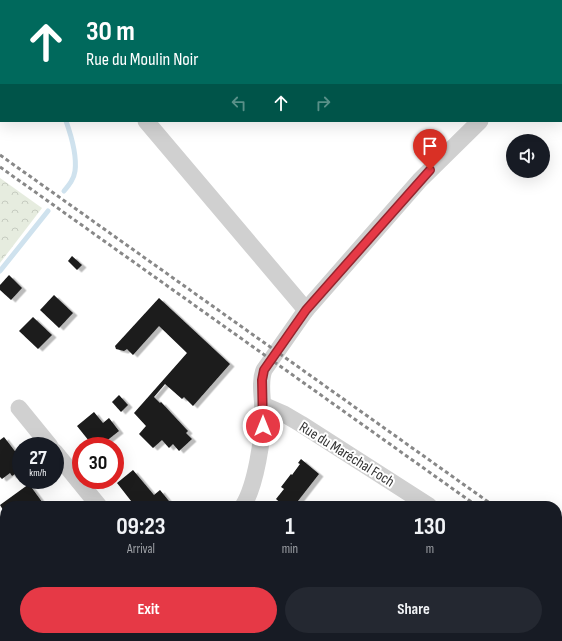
<!DOCTYPE html>
<html lang="en">
<head>
<meta charset="utf-8">
<style>
  :root { --surface:#171b24; --page:#242831; --text:#f1f3f6; --muted:#9ea1a6; --accent:#e63946 }
  body { margin:0; font-family:"Sofia Sans Condensed",sans-serif; background:var(--page); color:var(--text); height:100vh; display:flex; flex-direction:column; font-size:15px; white-space:nowrap }
  * { box-sizing:border-box; margin:0 }
  p { font-size:13px; color:var(--muted) }
  .icon { flex:none; width:22px; height:22px; fill:none; stroke:currentColor; stroke-width:2; stroke-linecap:round; stroke-linejoin:round }
  .map { position:relative; flex:1; overflow:hidden }
  .drawer { position:absolute; left:0px; top:501px; width:562px; height:140px; display:flex; flex-direction:column; background:var(--surface); border-radius:16px 16px 0 0; box-shadow:0 4px 16px #0002 }
  .drawer>* { flex:none }
  .banner { position:absolute; left:0px; top:0px; width:562px; height:122px; box-shadow:0 4px 16px #0002; background:#00695c; color:#fff; overflow:hidden }
  .buttons { position:absolute; left:506px; top:134px; display:grid; gap:8px }
  .buttons a { display:grid; place-items:center; width:44px; height:44px; border-radius:50%; background:var(--surface); box-shadow:0 4px 16px #0002; font-size:20px }
  .speed { position:absolute; left:12px; top:437px; display:flex; gap:8px; font-size:20px; font-weight:700; text-align:center }
  .speed>* { display:grid; place-content:center; width:52px; height:52px; border-radius:50%; background:var(--surface); box-shadow:0 4px 16px #0002; line-height:1 }
  .speed small { font-size:10px; font-weight:400 }
  .speed .limit { border:6px solid #d22; background:#fff; color:#111 }
  .pin { position:absolute; display:grid; place-items:center; width:34px; height:34px; color:#fff; margin:-41px -17px; border-radius:50% 50% 50% 0; rotate:-45deg; box-shadow:0 0 4px #0007 }
  .pin .icon { rotate:45deg }
  .me { position:absolute; width:44px; margin:-22px; rotate:0deg; stroke-linejoin:round; filter:drop-shadow(0 0 3px #0008) }
  .turn { display:flex; align-items:center; gap:14px; height:84px; padding:0 20px; font-size:18px }
  .turn .icon { width:52px; height:52px; stroke-width:2.5 }
  .turn b { display:block; font-size:28px; line-height:34px }
  .lanes { display:flex; align-items:center; height:38px; padding:0 20px; background:#0003; justify-content:center; gap:20px; direction:ltr }
  .lanes .off { opacity:.35 }
  .eta { display:flex; justify-content:space-evenly; align-items:center; height:68px; text-align:center }
  .eta b { font-size:24px; font-weight:700; line-height:28px }
  .action { display:flex; gap:8px; margin-top:auto; padding:8px 20px }
  .action a { flex:1; height:46px; border-radius:24px; background:var(--accent); color:#fff; font-size:16px; font-weight:700; line-height:46px; text-align:center }
  .action a+a { background:var(--page); color:var(--text) }
  .map>svg:first-child { display:block }
  .grass { fill:#e6ecdf }
  .forest { fill:url(#forest-crowns) }
  .lines { fill:none; stroke-linecap:round; stroke-linejoin:round }
  .stream { stroke:#cfe2ee; stroke-width:5 }
  .building { fill:#1a1a1a; filter:url(#shadow) }
  .minor { stroke:#d0d0d0; stroke-width:17 }
  .rail { stroke:#888; stroke-width:3; stroke-dasharray:4 3; stroke-linecap:butt }
  .route-casing { stroke:#96252e; stroke-width:10 }
  .route { stroke:#e63946; stroke-width:7 }
  .labels { text-anchor:middle; stroke-width:4; stroke-linejoin:round; paint-order:stroke }
  .street-label { font-size:15px; fill:#333; stroke:#fff }
</style>
</head>
<body>
<div class="map">
<svg width="562" height="641" viewBox="0 0 562 641">
  <defs>
    <pattern id="forest-crowns" width="20" height="18" patternUnits="userSpaceOnUse"><rect width="20" height="18" fill="#e6ecdf"/><path d="M2 6a3 3 0 1 1 6 0M12 15a3 3 0 1 1 6 0" fill="none" stroke="#c6cbc0"/></pattern>
    <filter id="shadow"><feDropShadow dx="4.5" dy="2.5" stdDeviation="0" flood-color="#0004"/></filter>
  </defs>
  <rect width="100%" height="100%" fill="#fff"/>
  <path class="grass" d="M494 636H545L552 641H490Z"/>
  <g class="forest">
    <rect x="50" y="0" width="246" height="1"/>
    <path d="M0 178 42 208 0 263Z"/>
  </g>
  <g class="lines">
    <g class="stream">
      <path d="M64 191C69 185 74 179 75 171 77 156 71 135 66 121"/>
      <path d="M0 271 48 211"/>
    </g>
  </g>
  <g class="building">
    <path d="M72 256 82 265 77 270 68 261Z"/>
    <path d="M9 275 22 288 11 300 0 290V285Z"/>
    <path d="M54 295 73 313 59 328 40 310Z"/>
    <path d="M159 298 230 364 193 406 184 397 182 399 165 384 154 397 160 403 161 402 188 431 186 433 192 439 179 451 173 444 169 448 162 440 153 448 139 434 146 426 134 413 187 353 159 326 133 355 127 349 124 351 116 349 115 346Z"/>
    <path d="M33 317 52 335 38 349 19 331Z"/>
    <path d="M119 395 128 405 121 412 112 402Z"/>
    <path d="M94 412 103 423 109 418 119 431 100 446H93L77 426Z"/>
    <path d="M4 437 21 459V470L12 476 10 473 2 479 0 477V440Z"/>
    <path d="M301 459 319 474 294 506H284L276 499 284 489 281 487 291 474 292 475 300 464 298 463Z"/>
    <path d="M133 470 154 495 160 490 173 506H135L117 483Z"/>
    <path d="M29 484 45 506H5V513L0 505Z"/>
    <path d="M345 501 352 506H341Z"/>
    <path d="M54 636 76 637V641H53Z"/>
    <path d="M202 636H214L210 641Z"/>
    <path d="M274 636 278 640 281 636H296L299 638 296 641H270Z"/>
    <path d="M302 636H305L308 638 306 641H298Z"/>
    <path d="M320 636H327L332 640 331 641H320L318 639Z"/>
    <path d="M364 636H405L400 641H370Z"/>
  </g>
  <g class="lines">
    <g class="minor">
      <path d="M19 0H21"/>
      <path d="M35 0 39 1"/>
      <path d="M561 48H562"/>
      <path d="M146 121 306 310"/>
      <path d="M263 405 284 414 301 424 429 506"/>
      <path d="M19 408 50 446"/>
      <path d="M55 452 99 506"/>
      <path d="M243 506C256 485 263 438 263 413 263 398 259 383 264 370L306 310 420 180 480 121"/>
      <path d="M149 636 150 641"/>
      <path d="M450 641 452 636"/>
    </g>
    <g class="rail">
      <path d="M0 155 494 506"/>
      <path d="M0 167 477 506"/>
      <path d="M557 551 562 554"/>
      <path d="M557 563 562 566"/>
    </g>
  </g>
  <g class="lines">
    <g class="route-casing">
      <path id="route" d="M263 426 262 380 264 370 306 310 430 170"/>
    </g>
    <use href="#route" class="route"/>
  </g>
  <g class="labels">
    <g class="street-label">
      <text transform="translate(347 454) rotate(32)" y="5">Rue du Maréchal Foch</text>
    </g>
  </g>
</svg>
<div class="buttons">
<a><svg class="icon" aria-label="sound" viewBox="0 0 24 24"><path d="M4 9h4l5-4v14l-5-4H4zM17 9q2 3 0 6"/></svg></a>
</div>
<div class="speed"><div>27<small>km/h</small></div><div class="limit">30</div></div>
<div class="pin" style="left:430px;top:170px;background:#d93025"><svg class="icon" aria-label="arrive" viewBox="0 0 24 24"><path d="M6 21V4h12l-3 4 3 4H6"/></svg></div>
<svg class="me" style="left:263px;top:426px" viewBox="-20 -20 40 40"><circle r="17" fill="#e63946" stroke="#fff" stroke-width="3"/><path d="M0-11L8 9 0 5-8 9z" fill="#fff"/></svg>
<div class="banner">
<div class="turn"><svg class="icon" aria-label="ahead" viewBox="0 0 24 24"><path d="M12 20V5M6 11l6-6 6 6"/></svg><div><b>30 m</b>Rue du Moulin Noir</div></div>
<div class="lanes"><svg class="icon off" aria-label="left" viewBox="0 0 24 24"><path d="M17 20v-9H6M10 6l-5 5 5 5"/></svg><svg class="icon" aria-label="ahead" viewBox="0 0 24 24"><path d="M12 20V5M6 11l6-6 6 6"/></svg><svg class="icon off" aria-label="right" viewBox="0 0 24 24"><path d="M7 20v-9h11M14 6l5 5-5 5"/></svg></div>
</div>
<section class="drawer">
<div class="eta">
<div><b>09:23</b><p>Arrival</p></div>
<div><b>1</b><p>min</p></div>
<div><b>130</b><p>m</p></div>
</div>
<div class="action"><a>Exit</a><a>Share</a></div>
</section>
</div>
</body>
</html>
